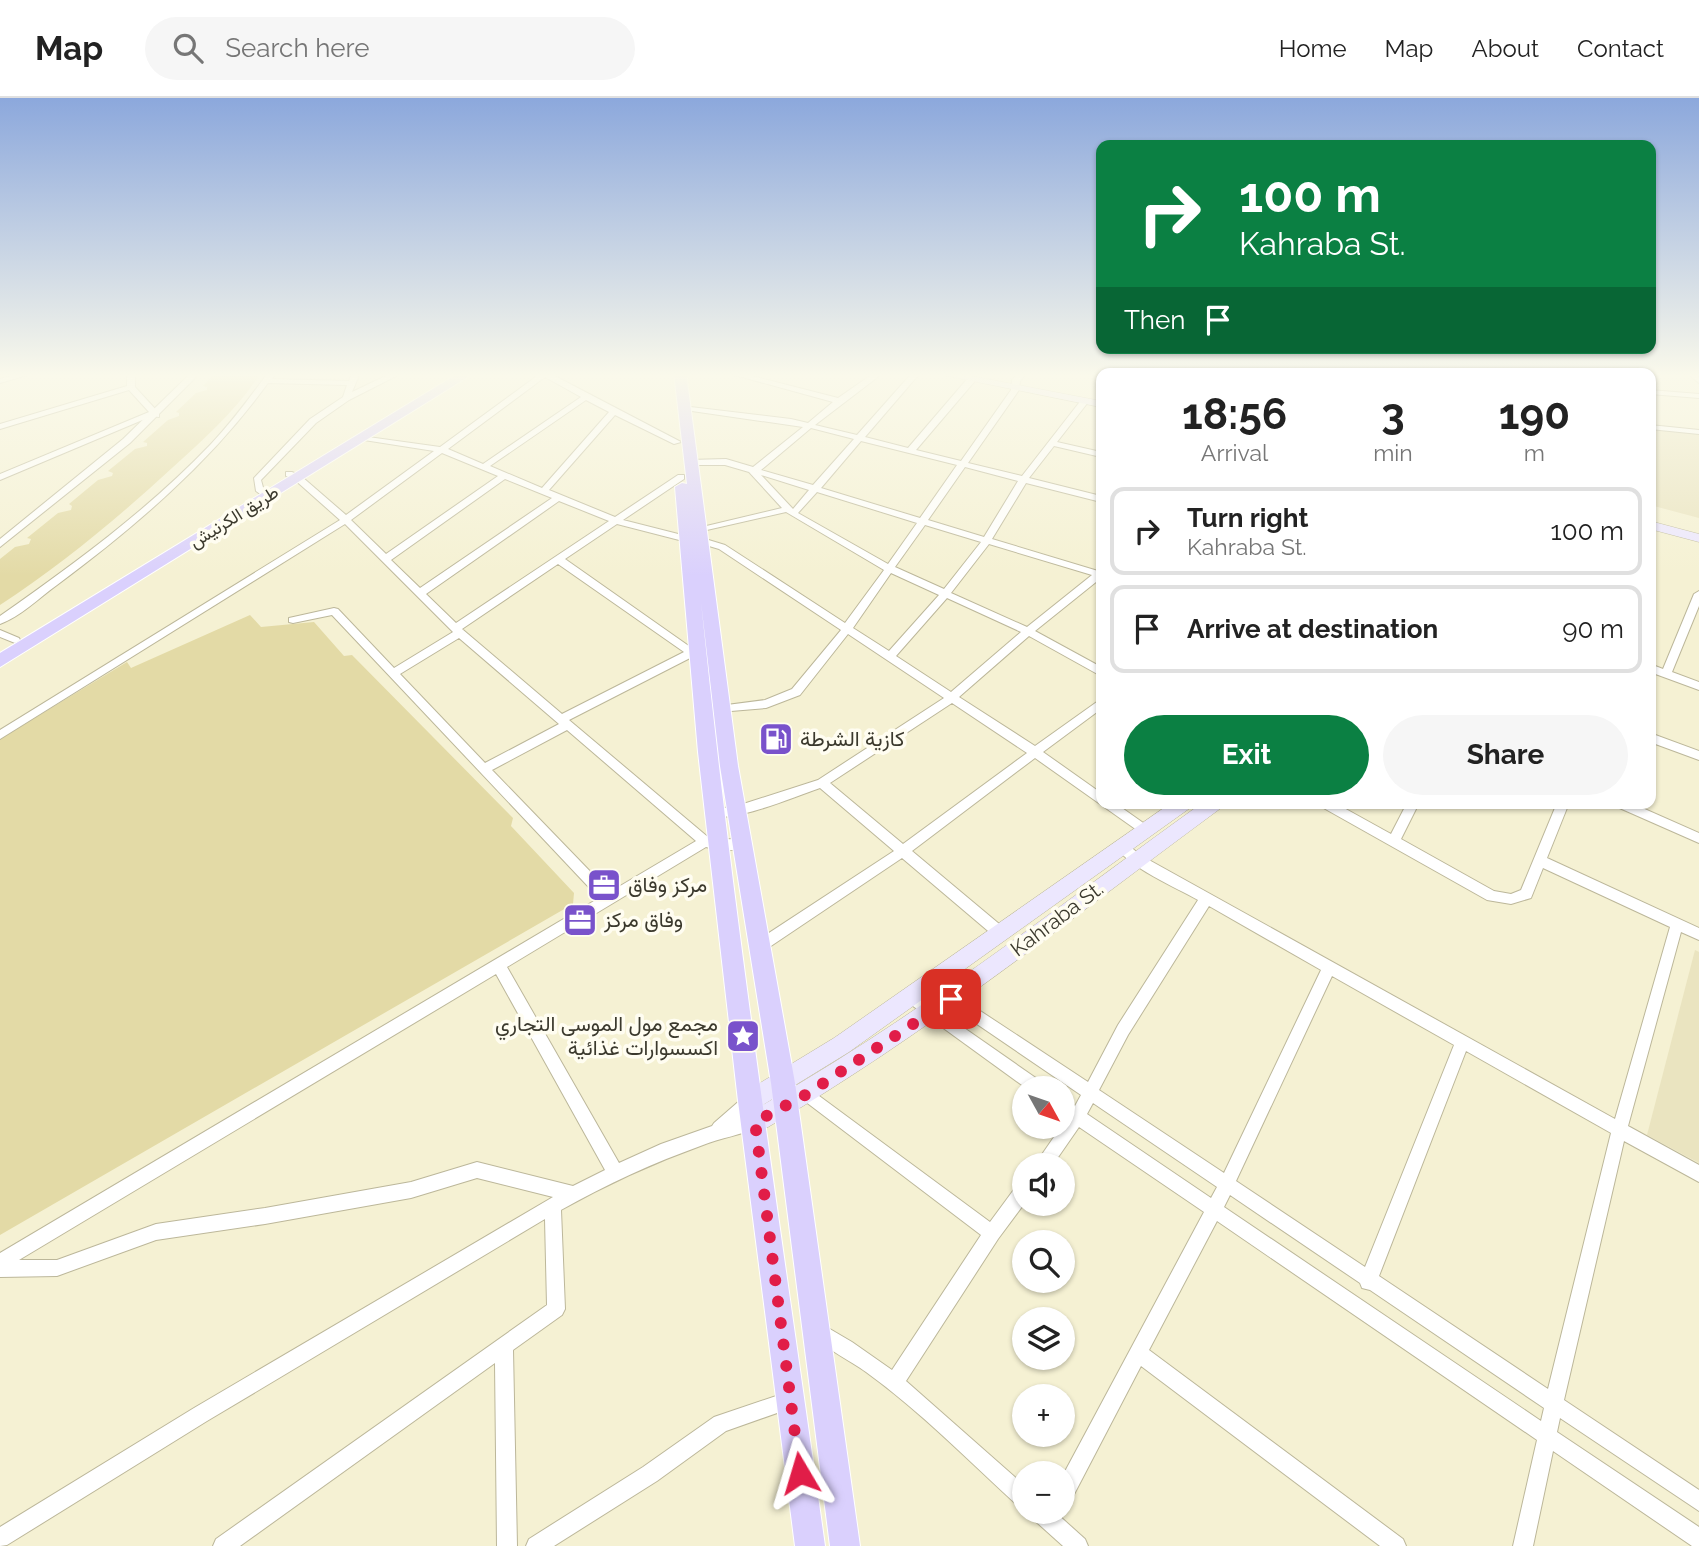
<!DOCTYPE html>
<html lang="en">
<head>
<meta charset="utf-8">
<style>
  :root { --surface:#fff; --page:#f6f6f6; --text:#222; --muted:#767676; --line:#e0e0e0; --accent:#0b8043 }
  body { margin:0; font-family:Raleway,Vazirmatn,sans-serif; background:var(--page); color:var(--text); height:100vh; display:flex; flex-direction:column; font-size:26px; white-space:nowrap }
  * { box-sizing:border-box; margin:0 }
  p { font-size:23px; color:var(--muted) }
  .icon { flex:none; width:38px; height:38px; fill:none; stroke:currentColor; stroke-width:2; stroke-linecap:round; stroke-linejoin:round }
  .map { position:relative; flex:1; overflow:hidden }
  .side { position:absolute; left:1096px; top:270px; width:560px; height:441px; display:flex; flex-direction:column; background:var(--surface); border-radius:14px; box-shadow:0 2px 5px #0004 }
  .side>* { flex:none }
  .hud { position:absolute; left:1096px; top:42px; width:560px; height:214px; border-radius:14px; box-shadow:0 2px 5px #0004; background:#0b8043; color:#fff; overflow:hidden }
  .needle { width:46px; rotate:130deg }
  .tools { position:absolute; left:1012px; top:978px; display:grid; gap:14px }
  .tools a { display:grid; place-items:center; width:63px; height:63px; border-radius:50%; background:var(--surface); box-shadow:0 2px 5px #0004; font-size:35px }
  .pin { position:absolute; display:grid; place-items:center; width:60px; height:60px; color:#fff; margin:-30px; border-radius:14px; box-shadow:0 4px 10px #0006 }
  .me { position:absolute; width:77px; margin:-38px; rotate:353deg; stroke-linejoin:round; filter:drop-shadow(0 0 5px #0008) }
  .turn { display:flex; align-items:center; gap:24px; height:147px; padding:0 28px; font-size:32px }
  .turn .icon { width:91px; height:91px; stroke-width:2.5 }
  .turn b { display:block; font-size:49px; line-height:60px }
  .then { display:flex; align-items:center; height:66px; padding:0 28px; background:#0003; gap:14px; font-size:26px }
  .eta { display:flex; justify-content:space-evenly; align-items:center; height:119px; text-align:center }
  .eta b { font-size:42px; font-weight:700; line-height:49px }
  .action { display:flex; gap:14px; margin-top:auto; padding:14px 28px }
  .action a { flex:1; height:80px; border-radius:42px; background:var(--accent); color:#fff; font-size:28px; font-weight:700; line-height:80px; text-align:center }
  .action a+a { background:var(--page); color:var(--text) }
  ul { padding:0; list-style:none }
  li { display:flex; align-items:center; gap:21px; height:88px; margin:0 14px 10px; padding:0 14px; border:4px solid var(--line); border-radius:14px }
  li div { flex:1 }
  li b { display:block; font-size:26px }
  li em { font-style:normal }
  header { display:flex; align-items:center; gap:42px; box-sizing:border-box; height:98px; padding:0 35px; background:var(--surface); border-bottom:2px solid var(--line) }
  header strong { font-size:33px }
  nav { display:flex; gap:38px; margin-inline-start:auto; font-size:24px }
  .search { width:490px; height:63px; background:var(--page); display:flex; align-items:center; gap:18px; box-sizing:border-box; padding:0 24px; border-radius:38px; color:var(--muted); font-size:26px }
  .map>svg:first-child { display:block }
  .built { fill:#eae4c0 }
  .green { fill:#e3daa6 }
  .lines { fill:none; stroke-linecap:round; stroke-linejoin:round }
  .minor-casing { stroke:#bcb79a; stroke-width:2 }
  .tertiary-casing { stroke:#bcb79a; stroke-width:2 }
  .secondary-casing { stroke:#bcb79a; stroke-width:1 }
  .primary-casing { stroke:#fff; stroke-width:2 }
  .minor { fill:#fff; fill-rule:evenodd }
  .tertiary { fill:#fff; fill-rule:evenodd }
  .secondary { fill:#ece7fe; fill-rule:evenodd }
  .primary { fill:#dad0fd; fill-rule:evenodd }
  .route { stroke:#e11d48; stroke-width:12; stroke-dasharray:0 21.6 }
  .labels { text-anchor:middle; stroke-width:7; stroke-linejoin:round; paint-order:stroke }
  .far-street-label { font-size:18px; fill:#3b392d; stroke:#fffdf1 }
  .poi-label { font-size:21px; fill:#3b392d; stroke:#fffdf1; text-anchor:start }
  .street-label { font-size:21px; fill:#3b392d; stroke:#fffdf1 }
</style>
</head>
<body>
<header>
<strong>Map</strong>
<div class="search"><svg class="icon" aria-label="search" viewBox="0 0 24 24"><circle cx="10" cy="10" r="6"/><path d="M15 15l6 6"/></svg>Search here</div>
<nav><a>Home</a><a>Map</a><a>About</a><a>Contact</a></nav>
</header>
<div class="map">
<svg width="1699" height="1448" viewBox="0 0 1699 1448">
  <rect width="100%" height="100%" fill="#f5f1d3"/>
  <g class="built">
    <path d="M1650 329 1699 334V420L1654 408 1650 403Z"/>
    <path d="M1695 852 1699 854V1065L1647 1037Z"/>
  </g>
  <g class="green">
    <path d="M215 275 260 276C237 312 203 342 172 370 118 420 61 467 0 507V461L15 449 29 446 31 441 27 440 58 415 71 412 72 408 69 406 98 382 112 378 113 375 108 373 135 351 147 348V345L143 344 168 322 179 318V315L176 314 196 295 207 292V289L203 288Z"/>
    <path d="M250 517 261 529 314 524 344 558 352 557 513 720 511 728 574 795 573 806 0 1137V641L127 564 131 570Z"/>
  </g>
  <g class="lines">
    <g class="minor-casing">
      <g id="minor">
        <path d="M21 275H34L0 285V281Z"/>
        <path d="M127 275H135V289L159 315V319L152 318 0 382V376L149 314 129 292 0 331V326L127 288Z"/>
        <path d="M268 275H276L272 281 349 283 352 275H360L352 294 392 275H402L349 302 316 325 261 382 264 393 260 396 256 393 254 380 310 321 343 299 347 287 268 285C210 365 136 428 57 487 39 500 20 519 0 526V518C74 466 148 412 211 346 232 324 250 299 268 275Z"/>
        <path d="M541 275H549L681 344 674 346 615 317 549 392 615 419 678 377H684V381L623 422 690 439V443L687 444 617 426 565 461 703 558 698 562 692 559 569 622 709 740C722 744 734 739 746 742L748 746 746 750C733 753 720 753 706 749L507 869 619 1065 661 1046 712 1028 714 1025 745 998 750 996 755 998 758 1003 755 1008 742 1020 754 1016 759 1019 762 1024 759 1029C741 1037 721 1040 703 1047 653 1065 607 1086 561 1112L565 1211 562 1217 513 1252 517 1448H497L495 1265 240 1448H213L216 1441 547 1207 545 1121 207 1323 7 1447 0 1448V1429L194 1310 553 1099 477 1080 411 1100 265 1126 156 1142 57 1178 0 1179V1155L599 800 332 517 293 525 289 524V520L334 510 338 511 394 570 453 534 345 426 0 641V632L340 422 295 382 286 378V374H292L301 378 346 417 434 353 364 342H361V338L440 349ZM545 279 581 299 483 366 448 351ZM586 302 609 314 542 390 490 368ZM442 355 498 378 386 456 351 422ZM505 381 552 400 420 490 391 462ZM559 403 609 423 456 525 426 496ZM558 466 684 554 562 616 462 531ZM459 540 559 626 485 665 400 576ZM567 632 696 743 610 794 492 672ZM496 876 605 1072 573 1088 477 1064 411 1084 265 1110 156 1126 57 1162H19Z"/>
        <path d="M727 275H740L838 300 874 275H883L815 327 857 337 912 275H920L865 339 908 350 968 280H974V284L916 352 961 363 1011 292 1012 282 1019 275H1027L1020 283 1019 292 968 365 1022 378 1082 301 1089 303 1057 344 1101 354V359L1054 348 1029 380 1101 398V404L1026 385 992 441 1098 473 1101 472V480L1035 533 1101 569V578L1029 538 959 599 1035 648 1101 601V611L1043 654 1101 695V705H1115L1149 729 1151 732 1149 735H1141L1035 660 912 753 1004 830 1006 834 1004 838 999 840 994 838 902 760 765 852 760 854 755 852 753 848 755 844 894 753 820 690C794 699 736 724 711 718L709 715 711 712 737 708 818 682 944 600 848 536 800 597 766 610 719 614 717 611 719 608 765 602 792 591 841 532 719 451 699 445V441L702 440 725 447 845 525 884 472 786 414 698 434V430L782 410 749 374 725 367H692L689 366V362L726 361 753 369 803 329 685 312 681 310 682 308 791 321 808 325 833 304ZM811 330 854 341 813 387 761 372ZM861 343 957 367 920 420 821 390ZM965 369 1018 383 984 439 928 422ZM761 377 809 392 793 411ZM817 394 917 425 888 466 798 415ZM925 427 981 444 944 491 895 469ZM989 446 1092 477 1027 529 951 495ZM891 475 939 497 889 553 853 530ZM947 500 1021 534 951 594 896 558ZM952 605 1027 655 903 746 830 685Z"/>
        <path d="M1687 275H1695L1699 279V285Z"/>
        <path d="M1650 292 1699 296V300L1650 296Z"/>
        <path d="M1650 327 1699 332V336L1650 331Z"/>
        <path d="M1699 493V508L1672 574 1699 584V592L1650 574V566L1663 571 1694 496Z"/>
        <path d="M0 532 19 540 20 542 15 545 0 539Z"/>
        <path d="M1650 635 1699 653V662L1650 644Z"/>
        <path d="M1318 705H1335L1391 736 1407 705H1419L1401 741 1494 793 1511 796 1521 792 1557 705H1569L1547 760 1699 830V842L1681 834 1628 1028 1699 1067V1084L1624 1043 1564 1302 1699 1392V1413L1560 1320 1557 1334 1699 1429V1448H1692L1553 1353 1533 1448H1513L1537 1342 1217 1123 1149 1252 1403 1441 1406 1448H1380L1141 1268 1069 1406 1062 1408V1379L1204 1114 1079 1029 1052 1068H1034L1067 1020 1062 1017V1001L1075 1008 1081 997 946 905 927 888 925 884 927 880 932 878 937 880 956 897 1088 984 1118 927 1198 802C1175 789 1130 770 1116 749L1118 745H1126L1140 757 1615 1021 1670 829 1543 770 1531 800 1511 806 1487 802 1320 708ZM1209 808 1321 872 1224 1075 1099 992 1128 937ZM1332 878 1454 947 1365 1169 1236 1083ZM1466 953 1611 1035 1548 1291 1379 1178ZM1093 1005 1217 1089 1211 1100 1087 1016ZM1230 1097 1360 1185 1362 1190 1370 1192 1544 1310 1541 1323 1224 1109Z"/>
        <path d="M1613 705H1631L1699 735V745L1615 708Z"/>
        <path d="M911 893 1043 985 1045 990H1026L906 903 904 899 906 895Z"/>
        <path d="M807 989 990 1124 1018 1086 1024 1084V1106L998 1141 906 1283 1024 1387V1409L1017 1407C968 1362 920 1313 866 1274 854 1265 814 1244 809 1233L812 1227 818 1224 852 1244 892 1272 981 1137 802 1001 799 996 802 991Z"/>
        <path d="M791 1293 797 1296 800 1302 797 1308 726 1333 657 1383 554 1448H526L529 1441 643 1369 714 1319Z"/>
        <path d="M1030 1414H1055L1085 1441 1088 1448H1063L1033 1421Z"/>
      </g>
    </g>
    <g class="tertiary-casing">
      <path id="tertiary" d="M191 275H200L130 345 0 449V441L123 341Z"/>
    </g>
    <g class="secondary-casing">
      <g id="secondary">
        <path d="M933 275H956L1101 303V309Z"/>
        <path d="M1650 423 1699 436V444L1650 431Z"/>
        <path d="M1171 705H1192L1190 710 849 954 758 1010 750 1013 742 1010 739 1003 742 996 834 940Z"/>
        <path d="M1202 705H1223L1221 710C1070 821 925 938 763 1032L755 1035 747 1032 744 1024 747 1016C908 926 1052 813 1202 705Z"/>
      </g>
    </g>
    <g class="primary-casing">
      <g id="primary">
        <path d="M459 275H474L0 569V555Z"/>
        <path d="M674 275H686L738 668 795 985 860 1448H830L771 985 720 668 701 504C733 820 781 1134 825 1448H795L738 1003 698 654 675 389 682 385 687 386Z"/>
      </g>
    </g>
    <use href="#minor" class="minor"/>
    <use href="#tertiary" class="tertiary"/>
    <use href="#secondary" class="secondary"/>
    <use href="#primary" class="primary"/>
  </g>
  <linearGradient id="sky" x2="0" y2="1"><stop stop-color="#8ca8dc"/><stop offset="0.58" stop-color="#faf9eb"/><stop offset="1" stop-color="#faf9eb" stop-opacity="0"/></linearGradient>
  <rect width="1699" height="478" fill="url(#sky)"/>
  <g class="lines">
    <path class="route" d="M800 1375 755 1024 807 996 951 901"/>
  </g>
  <defs>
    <g id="fuel-square" transform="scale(1.75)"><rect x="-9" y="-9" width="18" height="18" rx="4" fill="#7952cb" stroke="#fffdf1"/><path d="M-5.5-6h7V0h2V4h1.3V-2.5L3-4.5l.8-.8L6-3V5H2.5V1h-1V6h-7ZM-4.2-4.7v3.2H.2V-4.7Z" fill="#fff"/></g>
    <g id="office-square" transform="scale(1.75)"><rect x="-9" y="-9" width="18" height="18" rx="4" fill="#7952cb" stroke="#fffdf1"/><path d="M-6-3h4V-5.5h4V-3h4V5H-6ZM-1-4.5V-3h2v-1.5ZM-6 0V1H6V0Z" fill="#fff"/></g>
    <g id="sight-square" transform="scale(1.75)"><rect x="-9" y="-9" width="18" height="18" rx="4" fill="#7952cb" stroke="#fffdf1"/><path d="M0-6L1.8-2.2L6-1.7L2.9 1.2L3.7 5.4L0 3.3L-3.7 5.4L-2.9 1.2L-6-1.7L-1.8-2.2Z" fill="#fff"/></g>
  </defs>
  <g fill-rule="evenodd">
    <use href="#fuel-square" x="776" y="641"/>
    <use href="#office-square" x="604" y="787"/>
    <use href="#office-square" x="580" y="822"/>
    <use href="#sight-square" x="743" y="938"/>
  </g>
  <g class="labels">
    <g class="far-street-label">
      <text transform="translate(234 419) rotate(-32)" y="6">طريق الكرنيش</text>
    </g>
    <g class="poi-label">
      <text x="800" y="648">كازية الشرطة</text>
      <text x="628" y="794">مركز وفاق</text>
      <text x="604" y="829">وفاق مركز</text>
      <text x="718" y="933" text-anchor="end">مجمع مول الموسى التجاري<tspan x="718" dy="24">اكسسوارات غذائية</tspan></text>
    </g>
    <g class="street-label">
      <text transform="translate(1057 821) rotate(-37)" y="7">Kahraba St.</text>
    </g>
  </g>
</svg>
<div class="tools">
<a><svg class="needle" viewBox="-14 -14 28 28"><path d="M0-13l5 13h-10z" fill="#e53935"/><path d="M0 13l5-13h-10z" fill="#767676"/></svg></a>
<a><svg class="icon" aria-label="sound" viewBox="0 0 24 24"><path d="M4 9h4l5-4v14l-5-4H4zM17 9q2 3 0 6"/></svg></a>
<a><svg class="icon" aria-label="search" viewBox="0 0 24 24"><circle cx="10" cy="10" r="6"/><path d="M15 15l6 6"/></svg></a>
<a><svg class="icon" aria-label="layers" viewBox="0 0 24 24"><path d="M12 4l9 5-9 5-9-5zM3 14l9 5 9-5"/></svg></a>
<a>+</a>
<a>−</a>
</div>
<div class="pin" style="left:951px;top:901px;background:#d93025"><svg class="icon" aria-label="arrive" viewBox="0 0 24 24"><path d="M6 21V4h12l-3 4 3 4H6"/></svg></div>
<svg class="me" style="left:800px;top:1375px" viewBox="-20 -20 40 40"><path d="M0-17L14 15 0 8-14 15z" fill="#e11d48" stroke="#fff" stroke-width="4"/></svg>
<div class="hud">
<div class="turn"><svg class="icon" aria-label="right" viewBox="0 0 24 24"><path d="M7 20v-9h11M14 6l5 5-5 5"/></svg><div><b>100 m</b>Kahraba St.</div></div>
<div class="then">Then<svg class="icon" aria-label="arrive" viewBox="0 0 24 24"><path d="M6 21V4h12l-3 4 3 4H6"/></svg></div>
</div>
<section class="side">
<div class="eta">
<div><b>18:56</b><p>Arrival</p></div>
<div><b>3</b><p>min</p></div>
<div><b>190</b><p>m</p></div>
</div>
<ul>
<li><svg class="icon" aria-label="right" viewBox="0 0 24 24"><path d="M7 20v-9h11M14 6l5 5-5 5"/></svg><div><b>Turn right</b><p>Kahraba St.</p></div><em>100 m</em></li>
<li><svg class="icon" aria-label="arrive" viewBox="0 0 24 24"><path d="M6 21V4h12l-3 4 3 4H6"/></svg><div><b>Arrive at destination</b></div><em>90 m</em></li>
</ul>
<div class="action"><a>Exit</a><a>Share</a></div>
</section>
</div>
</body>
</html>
